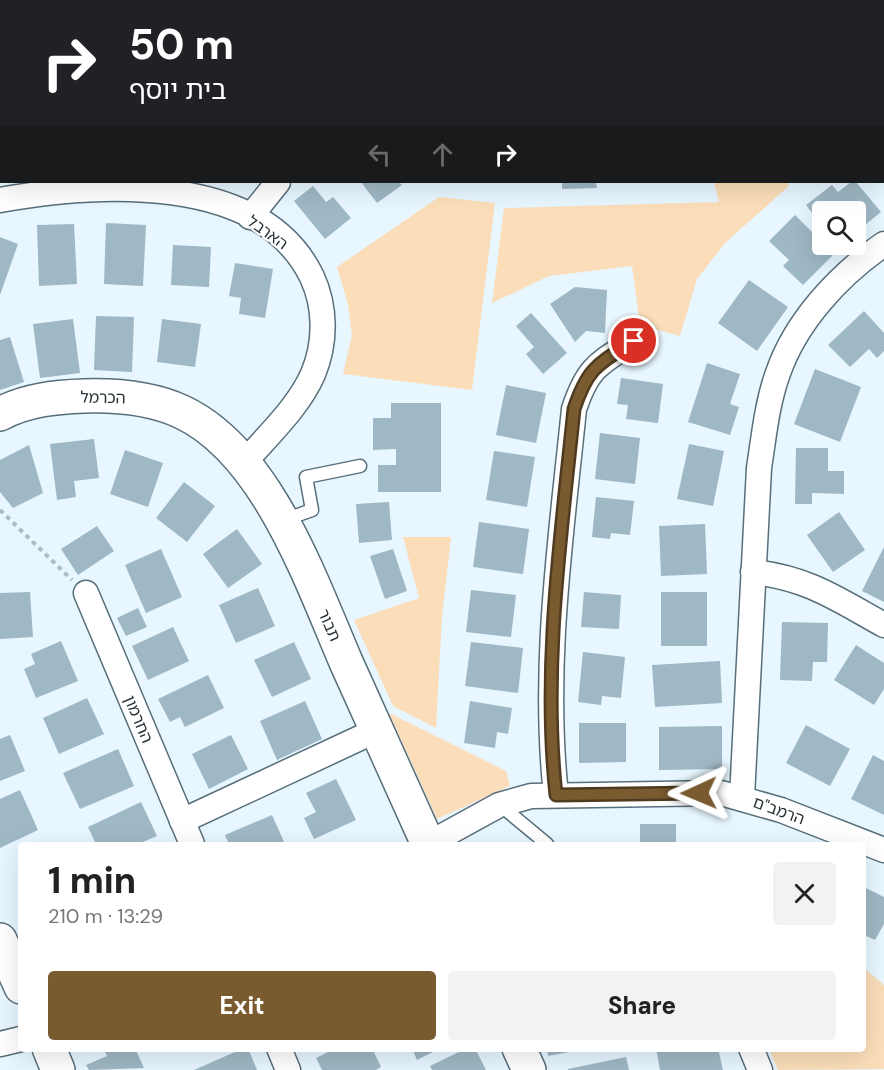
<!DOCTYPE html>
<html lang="en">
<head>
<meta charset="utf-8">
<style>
  :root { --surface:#fff; --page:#f2f2f2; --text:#222; --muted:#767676; --accent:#7a5b30 }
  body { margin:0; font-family:"DM Sans","Noto Sans Hebrew",sans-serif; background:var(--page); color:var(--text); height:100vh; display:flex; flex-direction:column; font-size:22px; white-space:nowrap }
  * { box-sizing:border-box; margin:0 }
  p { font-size:20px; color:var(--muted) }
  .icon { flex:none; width:33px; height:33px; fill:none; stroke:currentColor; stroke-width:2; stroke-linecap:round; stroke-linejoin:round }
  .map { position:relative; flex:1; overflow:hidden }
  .drawer { position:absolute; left:18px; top:842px; width:848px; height:210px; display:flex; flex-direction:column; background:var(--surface); border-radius:6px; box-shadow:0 6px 24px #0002 }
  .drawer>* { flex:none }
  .banner { position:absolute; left:0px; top:0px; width:885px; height:183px; box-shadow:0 6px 24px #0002; background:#202124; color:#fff; overflow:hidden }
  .controls { position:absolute; left:812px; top:201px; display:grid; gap:12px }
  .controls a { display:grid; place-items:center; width:54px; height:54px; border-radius:6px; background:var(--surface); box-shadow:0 6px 24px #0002; font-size:30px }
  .pin { position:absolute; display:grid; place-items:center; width:51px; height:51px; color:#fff; margin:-26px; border:3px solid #fff; border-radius:50%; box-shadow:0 2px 6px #0007 }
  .me { position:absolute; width:66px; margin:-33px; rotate:269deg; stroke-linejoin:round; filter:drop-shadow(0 0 4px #0008) }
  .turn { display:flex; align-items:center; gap:21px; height:126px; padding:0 30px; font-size:27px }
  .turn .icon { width:78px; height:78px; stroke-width:2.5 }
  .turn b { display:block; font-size:42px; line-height:51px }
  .lanes { display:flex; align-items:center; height:57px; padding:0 30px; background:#0003; justify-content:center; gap:30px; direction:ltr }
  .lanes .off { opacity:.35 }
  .round { display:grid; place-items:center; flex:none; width:63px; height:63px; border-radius:6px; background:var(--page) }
  .summary { display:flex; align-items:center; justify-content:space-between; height:102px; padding:0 30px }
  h1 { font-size:36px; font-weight:800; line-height:45px }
  .button { display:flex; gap:12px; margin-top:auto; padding:12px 30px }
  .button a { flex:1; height:69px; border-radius:6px; background:var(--accent); color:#fff; font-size:24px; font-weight:800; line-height:69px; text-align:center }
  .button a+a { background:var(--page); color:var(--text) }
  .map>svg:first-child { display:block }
  .green { fill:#fbdeb9 }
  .building { fill:#9fb8c5 }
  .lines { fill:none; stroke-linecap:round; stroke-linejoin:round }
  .lane-casing { stroke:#576e7b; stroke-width:15 }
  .street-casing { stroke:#576e7b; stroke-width:27 }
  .secondary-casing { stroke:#576e7b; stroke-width:36 }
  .path { stroke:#adbbc3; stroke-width:4; stroke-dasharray:4.5 4.5; stroke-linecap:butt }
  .lane { stroke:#fff; stroke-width:12 }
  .street { stroke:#fff; stroke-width:24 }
  .secondary { stroke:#fff; stroke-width:33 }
  .route-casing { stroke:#4f3b1f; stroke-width:15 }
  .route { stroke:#7a5b30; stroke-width:10 }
  .labels { text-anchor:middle; stroke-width:4.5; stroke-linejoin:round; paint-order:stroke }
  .street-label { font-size:16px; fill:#273136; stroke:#fff }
</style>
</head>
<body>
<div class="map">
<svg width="884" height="1070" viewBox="0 0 884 1070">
  <rect width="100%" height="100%" fill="#e7f6ff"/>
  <g class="green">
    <path d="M714 182H787L789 186 725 243 697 279 680 336 640 325 632 266 549 276 492 303 504 208 719 202Z"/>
    <path d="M439 197 495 203 472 390 343 374 352 335 348 305 337 267Z"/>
    <path d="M403 537H451L442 616 436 728 393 706 354 620 419 598Z"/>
    <path d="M389 713 506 771 510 786 437 819Z"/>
    <path d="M863 967 884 985V1069L778 1070 769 1049 862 1048Z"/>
  </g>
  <g class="building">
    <path d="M361 182H399L402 185 377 203Z"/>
    <path d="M562 182H596L597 188 562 189Z"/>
    <path d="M851 182H856L881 212 855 233V212H822V226L806 205 832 185 838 192Z"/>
    <path d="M313 186 326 202 333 197 351 218 325 239 294 201Z"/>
    <path d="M795 215 834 254 803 285 783 266 789 260 769 241Z"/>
    <path d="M106 223 146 225 143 286 104 284Z"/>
    <path d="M74 224 77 284 39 286 37 225Z"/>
    <path d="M0 237 18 244 0 295Z"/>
    <path d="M173 245 211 247 209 287 171 285Z"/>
    <path d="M235 263 273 269 265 318 239 314 241 298 229 296Z"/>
    <path d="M749 280 788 307 757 351 718 323Z"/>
    <path d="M575 287 607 290 605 333 586 331 575 342 550 304Z"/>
    <path d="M864 311 884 333V351L877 358 869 349 850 367 828 345Z"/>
    <path d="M531 313 567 353 543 374 526 354 534 347 516 326Z"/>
    <path d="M96 316 134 317 132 372 94 370Z"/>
    <path d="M73 319 80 373 40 378 33 324Z"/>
    <path d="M162 319 201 324 195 367 157 362Z"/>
    <path d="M10 337 24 382 0 390V340Z"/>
    <path d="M707 363 740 374 730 404 739 407 730 435 688 422Z"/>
    <path d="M815 369 861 387 840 442 794 424Z"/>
    <path d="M621 378 663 384 658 423 626 419 628 405 617 404Z"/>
    <path d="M506 385 546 393 536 443 496 435Z"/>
    <path d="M391 403H441V492H378V465H396V449L373 450V418H391Z"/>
    <path d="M600 433 640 438 635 484 595 479Z"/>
    <path d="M94 439 99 478 74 481 76 497 57 500 50 444Z"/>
    <path d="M689 444 724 451 713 506 677 499Z"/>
    <path d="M29 445 43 493 13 508 0 492V460Z"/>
    <path d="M796 448H828V471H844V494L812 493V504H795Z"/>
    <path d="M125 450 163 463 148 507 110 494Z"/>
    <path d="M494 451 535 457 527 507 486 500Z"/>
    <path d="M184 482 215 506 187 542 156 518Z"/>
    <path d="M596 497 634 501 630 535 611 533 610 539 592 537Z"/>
    <path d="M389 502 392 540 359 543 356 504Z"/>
    <path d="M839 512 865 550 833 572 807 535Z"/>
    <path d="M479 522 529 529 523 574 473 567Z"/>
    <path d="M705 524 707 574 661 576 659 526Z"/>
    <path d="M97 526 114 551 78 575 61 549Z"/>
    <path d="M237 529 262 564 228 588 203 554Z"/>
    <path d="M884 547V602L862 591Z"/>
    <path d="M161 549 182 597 146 613 125 565Z"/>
    <path d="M393 549 407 591 385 599 370 556Z"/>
    <path d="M258 588 275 626 236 643 219 605Z"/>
    <path d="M471 590 516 595 511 637 466 632Z"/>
    <path d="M30 592 33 637 0 639V593Z"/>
    <path d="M584 592 621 595 619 629 581 627Z"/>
    <rect x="661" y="592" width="46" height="54"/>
    <path d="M138 608 147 627 126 636 117 618Z"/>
    <path d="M782 622 828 623 827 662H813L812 681 780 680Z"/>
    <path d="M173 627 189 661 148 680 132 646Z"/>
    <path d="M61 641 78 681 36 698 24 669 35 664 31 654Z"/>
    <path d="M294 642 311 679 272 697 254 660Z"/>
    <path d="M471 642 523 648 518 693 465 686Z"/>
    <path d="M856 645 884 663V689L874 705 834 680Z"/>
    <path d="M583 652 625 657 621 698 602 696 601 705 578 702Z"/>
    <path d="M720 661 722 703 655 707 652 665Z"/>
    <path d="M208 675 224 708 185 727 180 717 170 722 158 699Z"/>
    <path d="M87 698 104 734 59 754 43 718Z"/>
    <path d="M305 701 322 739 277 760 260 721Z"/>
    <path d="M470 701 512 708 508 734 497 732 495 748 464 743Z"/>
    <path d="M579 723H626V762L579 763Z"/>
    <path d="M806 725 850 749 830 786 786 763Z"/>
    <path d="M722 726V769L659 770V727Z"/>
    <path d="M10 735 25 771 0 781V739Z"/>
    <path d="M231 735 248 769 209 789 192 754Z"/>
    <path d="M118 749 134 786 80 809 63 773Z"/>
    <path d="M873 755 884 761V815L851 799Z"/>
    <path d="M336 779 356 820 314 839 304 818 316 812 306 793Z"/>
    <path d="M20 790 38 830 0 848V799Z"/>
    <path d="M141 802 157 836 138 844H96L88 827Z"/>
    <path d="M272 815 285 844H229L225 835Z"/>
    <rect x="640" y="824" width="36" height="20"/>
    <path d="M862 886 884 897V924L875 940 862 934Z"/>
    <path d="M103 1048H135L144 1068 89 1070 86 1065 107 1056Z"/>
    <path d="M244 1048H248L257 1070H194Z"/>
    <path d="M336 1048H372L381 1067 376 1070H322L316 1058Z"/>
    <path d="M412 1048H441L417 1060Z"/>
    <path d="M467 1048H475L486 1070H432L430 1066Z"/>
    <path d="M547 1048H580V1050L548 1056Z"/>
    <path d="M656 1048H718L723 1070H660Z"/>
    <path d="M626 1057 629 1070H568V1069Z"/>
  </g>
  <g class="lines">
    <g class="lane-casing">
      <g id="lane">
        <path d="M880 0 881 2"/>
        <path d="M284 520 312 510 306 477 360 466"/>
        <path d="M500 805 547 844"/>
      </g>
    </g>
    <g class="street-casing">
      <g id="street">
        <path d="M213 0 223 2"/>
        <path d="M51 2 61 0"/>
        <path d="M0 10 2 9"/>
        <path d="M0 200C95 183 261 171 312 277 326 307 326 343 313 374 298 408 267 436 243 464"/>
        <path d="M250 217 278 182"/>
        <path d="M753 572C808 578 837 599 884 625"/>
        <path d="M86 593 192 844"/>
        <path d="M556 795C542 665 561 538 574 409 588 367 598 364 634 341"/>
        <path d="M742 797 759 468C764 436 767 403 778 373 796 321 839 275 884 244"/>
        <path d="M182 821 377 730"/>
        <path d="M428 844 499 805 531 796 721 793 781 810 884 850"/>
        <path d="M0 1044 21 1039"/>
        <path d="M279 1048 288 1070"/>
        <path d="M751 1048 760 1070"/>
      </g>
    </g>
    <g class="secondary-casing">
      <g id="secondary">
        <path d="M0 414C26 400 55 397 84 396 117 395 152 398 182 412 267 452 311 581 346 662 374 723 401 784 428 844"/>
        <path d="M0 940 21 987"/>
        <path d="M49 1048 58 1070"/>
        <path d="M519 1048 529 1070"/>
      </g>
    </g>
    <path class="path" d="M0 510 72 580"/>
    <use href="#lane" class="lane"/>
    <use href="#street" class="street"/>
    <use href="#secondary" class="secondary"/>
  </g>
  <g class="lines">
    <g class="route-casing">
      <path id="route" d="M634 341C598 364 588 367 574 409 561 537 542 666 556 795L699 793"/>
    </g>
    <use href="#route" class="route"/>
  </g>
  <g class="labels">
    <g class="street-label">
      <text transform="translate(268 232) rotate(36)" y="6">הארבל</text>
      <text transform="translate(103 397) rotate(1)" y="6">הכרמל</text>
      <text transform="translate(330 625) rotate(66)" y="6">תבור</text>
      <text transform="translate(139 719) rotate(67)" y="6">החרמון</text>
      <text transform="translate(779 810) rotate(20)" y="6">הרמב"ם</text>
    </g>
  </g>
</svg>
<div class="controls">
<a><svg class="icon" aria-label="search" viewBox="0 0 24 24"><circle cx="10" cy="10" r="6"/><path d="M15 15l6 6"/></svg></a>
</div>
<div class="pin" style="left:634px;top:341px;background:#d93025"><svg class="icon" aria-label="arrive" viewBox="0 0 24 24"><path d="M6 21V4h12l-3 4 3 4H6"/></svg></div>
<svg class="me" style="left:699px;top:793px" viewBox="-20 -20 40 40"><path d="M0-17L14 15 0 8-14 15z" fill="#7a5b30" stroke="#fff" stroke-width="4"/></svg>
<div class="banner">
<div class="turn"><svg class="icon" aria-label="right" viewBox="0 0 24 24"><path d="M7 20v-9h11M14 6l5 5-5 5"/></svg><div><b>50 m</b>בית יוסף</div></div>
<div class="lanes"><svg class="icon off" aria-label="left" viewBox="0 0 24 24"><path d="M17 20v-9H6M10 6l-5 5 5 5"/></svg><svg class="icon off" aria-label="ahead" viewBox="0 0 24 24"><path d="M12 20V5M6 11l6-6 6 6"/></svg><svg class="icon" aria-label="right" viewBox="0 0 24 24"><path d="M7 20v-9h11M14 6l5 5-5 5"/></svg></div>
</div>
<section class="drawer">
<div class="summary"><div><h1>1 min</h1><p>210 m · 13:29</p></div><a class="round"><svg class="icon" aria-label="close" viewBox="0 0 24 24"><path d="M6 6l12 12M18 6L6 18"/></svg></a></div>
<div class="button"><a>Exit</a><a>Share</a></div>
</section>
</div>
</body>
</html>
